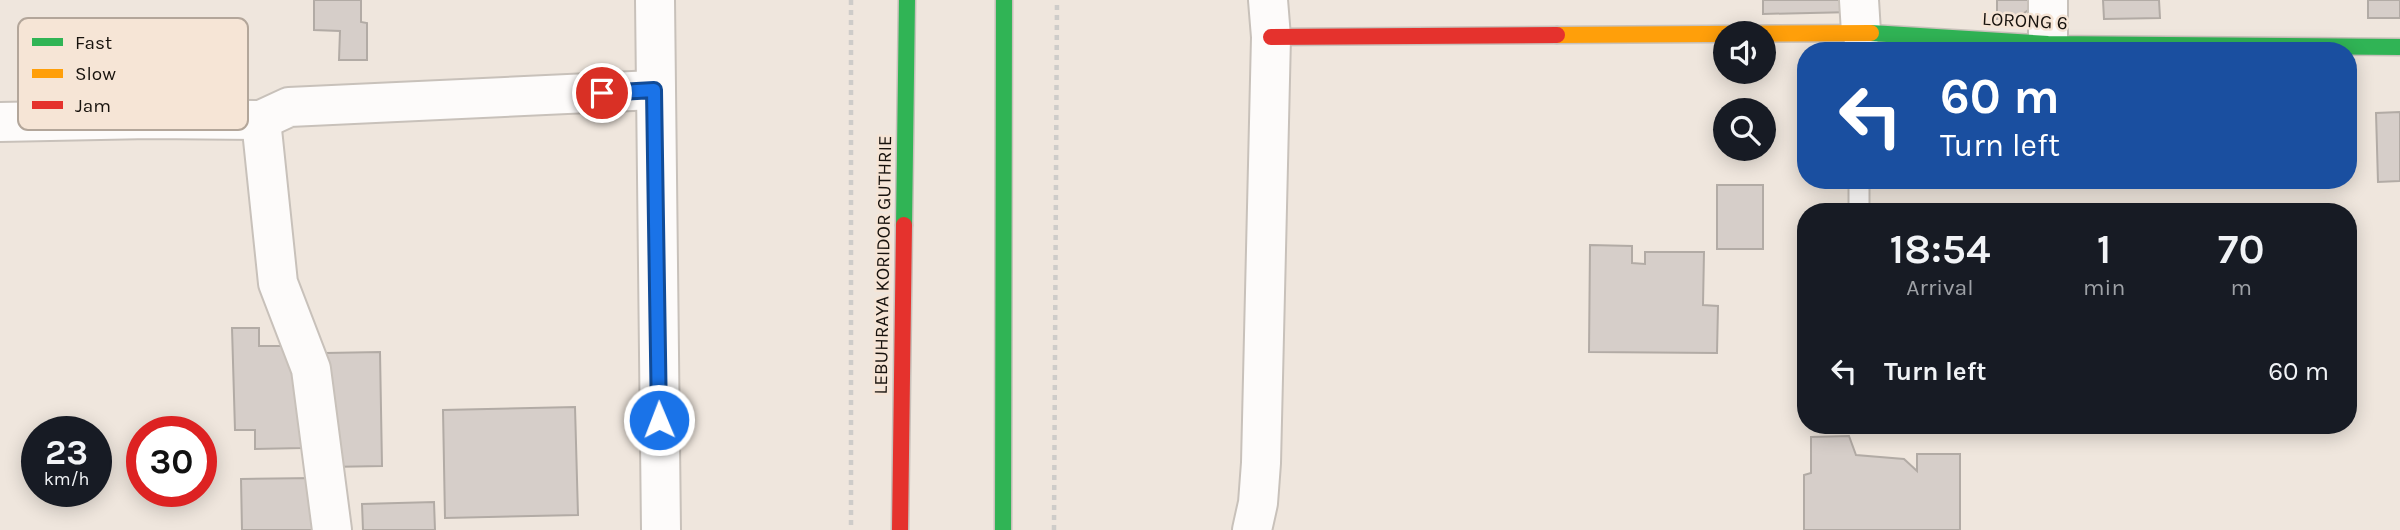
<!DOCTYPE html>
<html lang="en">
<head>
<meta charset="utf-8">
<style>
  :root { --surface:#171b24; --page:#242831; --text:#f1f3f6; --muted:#9ea1a6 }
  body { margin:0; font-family:Karla,sans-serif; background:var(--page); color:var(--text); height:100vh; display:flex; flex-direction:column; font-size:26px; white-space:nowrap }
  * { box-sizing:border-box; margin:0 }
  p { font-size:23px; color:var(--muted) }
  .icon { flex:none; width:38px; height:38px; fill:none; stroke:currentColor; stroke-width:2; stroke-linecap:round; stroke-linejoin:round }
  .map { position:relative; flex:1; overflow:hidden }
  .sheet { position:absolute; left:1797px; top:203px; width:560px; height:231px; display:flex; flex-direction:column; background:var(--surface); border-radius:28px; box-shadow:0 4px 18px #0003 }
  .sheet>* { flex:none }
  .banner { position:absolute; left:1797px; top:42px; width:560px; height:147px; border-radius:28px; box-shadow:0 4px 18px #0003; background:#1a4fa0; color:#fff; overflow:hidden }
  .buttons { position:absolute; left:1713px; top:21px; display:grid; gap:14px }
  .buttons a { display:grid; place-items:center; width:63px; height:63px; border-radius:50%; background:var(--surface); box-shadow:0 4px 18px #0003; font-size:35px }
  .speed { position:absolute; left:21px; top:416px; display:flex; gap:14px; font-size:35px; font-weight:700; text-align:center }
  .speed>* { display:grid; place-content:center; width:91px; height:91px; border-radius:50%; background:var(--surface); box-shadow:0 4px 18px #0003; line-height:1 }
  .speed small { font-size:18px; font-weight:400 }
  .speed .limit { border:10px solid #d22; background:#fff; color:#111 }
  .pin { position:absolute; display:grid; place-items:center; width:60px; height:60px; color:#fff; margin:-30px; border:4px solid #fff; border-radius:50%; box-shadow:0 2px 7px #0007 }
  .me { position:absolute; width:77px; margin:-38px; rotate:359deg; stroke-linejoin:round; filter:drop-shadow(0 0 5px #0008) }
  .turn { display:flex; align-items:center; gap:24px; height:147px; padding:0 28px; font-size:32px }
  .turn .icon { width:91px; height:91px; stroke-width:2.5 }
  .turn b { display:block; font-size:49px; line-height:60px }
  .eta { display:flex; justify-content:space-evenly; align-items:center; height:119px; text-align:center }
  .eta b { font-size:42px; font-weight:600; line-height:49px }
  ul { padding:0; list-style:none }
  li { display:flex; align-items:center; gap:21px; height:98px; padding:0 28px }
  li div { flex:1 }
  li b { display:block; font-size:26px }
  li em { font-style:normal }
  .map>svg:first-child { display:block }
  .building { fill:#d6cec9; stroke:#b2aba5; stroke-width:2 }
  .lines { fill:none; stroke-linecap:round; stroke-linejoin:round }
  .lane-casing { stroke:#c8c1ba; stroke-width:23 }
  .street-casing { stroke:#c8c1ba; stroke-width:42 }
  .fast-casing { stroke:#c8c1ba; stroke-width:19 }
  .slow-casing { stroke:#c8c1ba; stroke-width:19 }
  .jam-casing { stroke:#c8c1ba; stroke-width:19 }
  .path { stroke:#ceccc9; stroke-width:4.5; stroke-dasharray:5 5; stroke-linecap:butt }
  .lane { stroke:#fdfbfa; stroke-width:19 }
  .street { stroke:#fdfbfa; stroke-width:38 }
  .fast { stroke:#30b455; stroke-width:16 }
  .slow { stroke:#ff9f0a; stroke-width:16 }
  .jam { stroke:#e5322d; stroke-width:16 }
  .route-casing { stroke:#114b97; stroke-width:18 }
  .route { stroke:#1a73e8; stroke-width:12 }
  .labels { text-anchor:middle; stroke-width:5; stroke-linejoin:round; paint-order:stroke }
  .street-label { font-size:19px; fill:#17120d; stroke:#f6e5d6 }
  .key { fill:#f6e5d6; stroke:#b3a69a; stroke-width:2 }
  .key-label { font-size:19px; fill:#17120d }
</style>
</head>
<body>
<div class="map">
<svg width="2400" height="530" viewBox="0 0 2400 530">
  <rect width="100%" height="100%" fill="#efe6dd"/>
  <g class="building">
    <path d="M314 0H361V22L367 23V60H339L340 31 314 30Z"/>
    <path d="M1763 0H1852L1853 12 1763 14Z"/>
    <path d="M1997 0H2041V1L2017 18 1997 19Z"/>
    <path d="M2103 0H2159L2160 18 2104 19Z"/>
    <rect x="2368" y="0" width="32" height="18"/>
    <path d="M2400 112V181L2378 182 2376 113Z"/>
    <rect x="1717" y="185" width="46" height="64"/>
    <path d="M1590 245 1632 246V263L1645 264V252H1704L1703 305 1718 306 1717 353 1589 352Z"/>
    <path d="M232 328H259V346H288L289 367H300L302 448 255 449V430H235Z"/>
    <path d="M380 352 382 466 328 467 326 353Z"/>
    <path d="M575 407 578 515 445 518 443 410Z"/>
    <path d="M1849 436 1856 455 1904 459 1917 471V454H1960V530H1804V475L1811 473V437Z"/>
    <path d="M314 478 315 530H242L241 479Z"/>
    <path d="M434 502 435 530H363L362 504Z"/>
  </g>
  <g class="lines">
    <g class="lane-casing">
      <path id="lane" d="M1859 212V180"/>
    </g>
    <g class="street-casing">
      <g id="street">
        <path d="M655 0 661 530"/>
        <path d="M1859 0 1861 32"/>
        <path d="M2048 44V0"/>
        <path d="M261 120 278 283 311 369 332 530"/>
        <path d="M0 122 150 119 261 120 289 107 654 90"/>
        <path d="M1252 530 1258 503 1261 463 1271 37 1268 0"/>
      </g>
    </g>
    <g class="fast-casing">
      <g id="fast">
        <path d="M1871 33 2048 44 2400 47"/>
        <path d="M904 225 907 0"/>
        <path d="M1003 530 1004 0"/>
      </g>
    </g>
    <g class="slow-casing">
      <path id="slow" d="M1557 35 1871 33"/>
    </g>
    <g class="jam-casing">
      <g id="jam">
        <path d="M1271 37 1557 35"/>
        <path d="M900 530 904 225"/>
      </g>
    </g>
    <g class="path">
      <path d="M851 0V530"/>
      <path d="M1054 530 1057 0"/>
    </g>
    <use href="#lane" class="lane"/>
    <use href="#street" class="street"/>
    <use href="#fast" class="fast"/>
    <use href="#slow" class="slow"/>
    <use href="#jam" class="jam"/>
  </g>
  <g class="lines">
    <g class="route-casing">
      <path id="route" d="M602 93 654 90 659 420"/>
    </g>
    <use href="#route" class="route"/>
  </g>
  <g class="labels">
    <g class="street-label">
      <text transform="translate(2025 20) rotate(3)" y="7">LORONG 6</text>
      <text transform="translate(882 265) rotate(-89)" y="7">LEBUHRAYA KORIDOR GUTHRIE</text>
    </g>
  </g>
  <rect x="18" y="18" width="230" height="112" rx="10" class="key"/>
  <rect x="32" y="38" width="31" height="8" fill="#30b455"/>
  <rect x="32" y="69" width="31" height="9" fill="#ff9f0a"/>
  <rect x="32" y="101" width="31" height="8" fill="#e5322d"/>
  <g class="key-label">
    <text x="75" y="49">Fast</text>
    <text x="75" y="80">Slow</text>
    <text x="75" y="112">Jam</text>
  </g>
</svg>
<div class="buttons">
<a><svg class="icon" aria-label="sound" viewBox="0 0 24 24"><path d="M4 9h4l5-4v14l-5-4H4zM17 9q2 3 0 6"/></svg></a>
<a><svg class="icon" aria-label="search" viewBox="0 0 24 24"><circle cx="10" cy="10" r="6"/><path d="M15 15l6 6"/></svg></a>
</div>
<div class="speed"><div>23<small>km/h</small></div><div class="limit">30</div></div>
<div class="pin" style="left:602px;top:93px;background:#d93025"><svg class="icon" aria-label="arrive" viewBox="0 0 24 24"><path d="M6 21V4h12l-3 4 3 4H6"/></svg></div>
<svg class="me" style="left:659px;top:420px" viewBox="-20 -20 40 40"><circle r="17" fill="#1a73e8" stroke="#fff" stroke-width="3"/><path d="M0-11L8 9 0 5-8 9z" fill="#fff"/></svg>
<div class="banner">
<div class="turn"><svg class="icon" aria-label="left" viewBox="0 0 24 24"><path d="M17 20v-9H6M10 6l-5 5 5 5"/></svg><div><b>60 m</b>Turn left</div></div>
</div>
<section class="sheet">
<div class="eta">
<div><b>18:54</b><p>Arrival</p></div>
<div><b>1</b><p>min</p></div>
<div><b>70</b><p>m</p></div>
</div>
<ul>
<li><svg class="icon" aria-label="left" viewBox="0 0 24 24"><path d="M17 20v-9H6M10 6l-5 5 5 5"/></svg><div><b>Turn left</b></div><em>60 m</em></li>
</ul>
</section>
</div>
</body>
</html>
